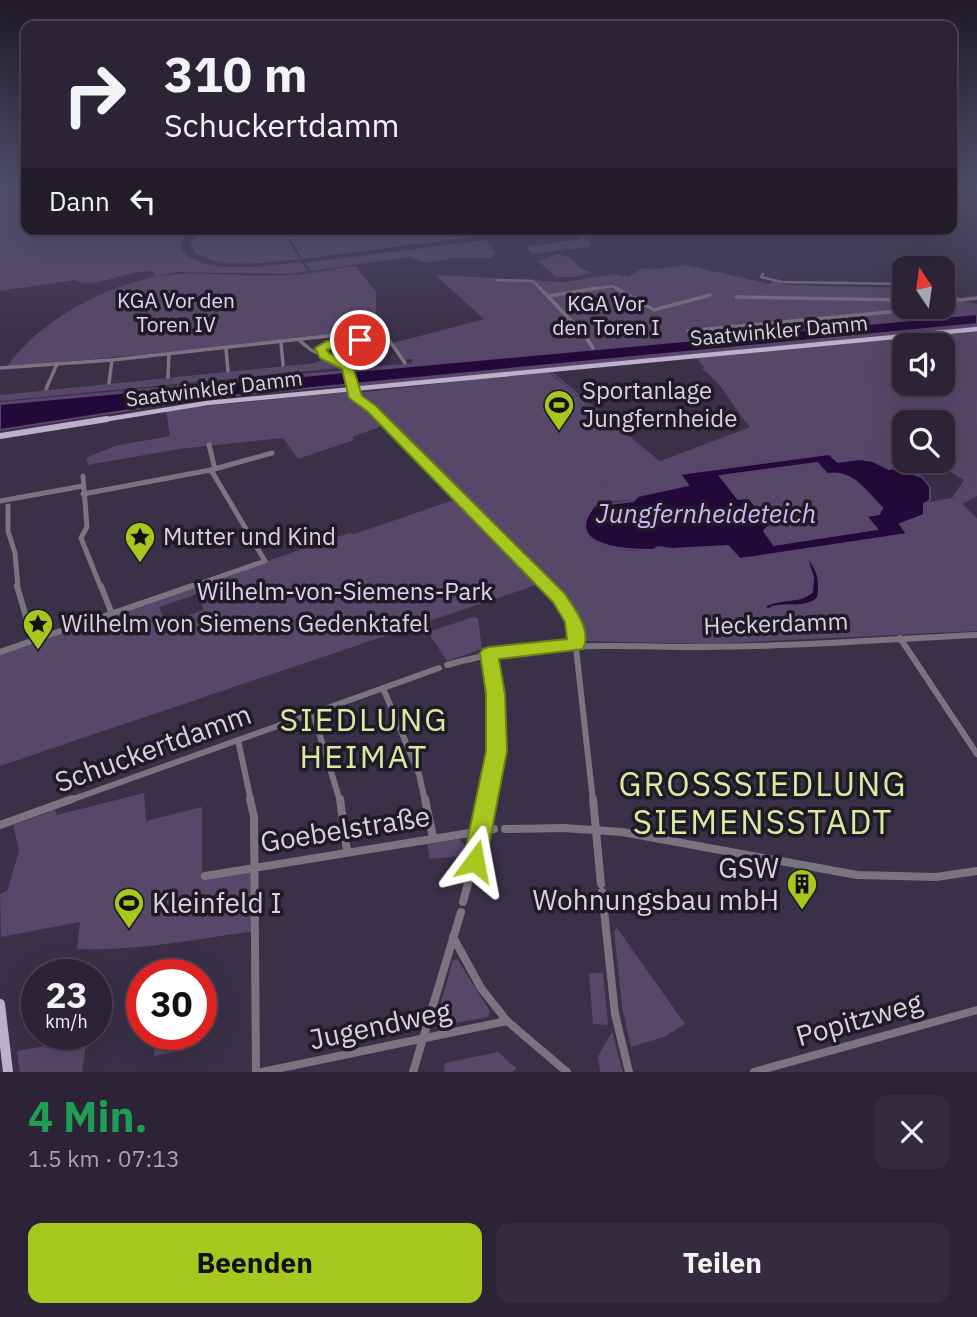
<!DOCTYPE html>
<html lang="de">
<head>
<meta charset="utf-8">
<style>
  :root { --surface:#2c2436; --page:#342c3e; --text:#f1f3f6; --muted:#a6a4ad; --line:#484151; --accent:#a7c71e }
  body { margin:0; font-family:"IBM Plex Sans",sans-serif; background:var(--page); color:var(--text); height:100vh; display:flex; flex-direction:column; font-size:26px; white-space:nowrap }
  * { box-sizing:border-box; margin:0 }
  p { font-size:23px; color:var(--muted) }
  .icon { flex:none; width:38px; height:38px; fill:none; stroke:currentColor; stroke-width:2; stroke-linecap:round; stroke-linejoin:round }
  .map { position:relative; height:1072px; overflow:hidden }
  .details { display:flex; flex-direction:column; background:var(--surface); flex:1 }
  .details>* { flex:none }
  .banner { position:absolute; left:21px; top:21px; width:936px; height:214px; border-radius:14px; box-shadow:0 7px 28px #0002,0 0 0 2px var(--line); background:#2c2436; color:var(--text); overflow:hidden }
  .needle { width:46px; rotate:347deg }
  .fabs { position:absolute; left:892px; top:256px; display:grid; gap:14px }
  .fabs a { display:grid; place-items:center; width:63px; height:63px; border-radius:14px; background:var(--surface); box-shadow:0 7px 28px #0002,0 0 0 2px var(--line); font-size:35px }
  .speed { position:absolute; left:21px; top:959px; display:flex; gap:14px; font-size:35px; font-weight:700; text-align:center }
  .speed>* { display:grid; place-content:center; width:91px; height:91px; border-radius:50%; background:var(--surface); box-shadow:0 7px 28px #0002,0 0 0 2px var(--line); line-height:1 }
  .speed small { font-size:18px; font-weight:400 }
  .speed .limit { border:10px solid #d22; background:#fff; color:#111 }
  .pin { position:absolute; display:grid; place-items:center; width:60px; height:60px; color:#fff; margin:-30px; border:4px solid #fff; border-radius:50%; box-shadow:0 2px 7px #0007 }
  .me { position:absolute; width:77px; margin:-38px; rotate:13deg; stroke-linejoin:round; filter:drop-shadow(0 0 5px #0008) }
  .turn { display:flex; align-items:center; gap:24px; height:147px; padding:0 28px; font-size:32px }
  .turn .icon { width:91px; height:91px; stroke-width:2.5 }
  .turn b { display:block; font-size:49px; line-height:60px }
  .then { display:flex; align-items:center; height:66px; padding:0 28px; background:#0003; gap:14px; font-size:26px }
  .round { display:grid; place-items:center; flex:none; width:74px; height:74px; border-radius:14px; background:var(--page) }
  .summary { display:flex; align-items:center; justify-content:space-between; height:119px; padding:0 28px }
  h1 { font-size:42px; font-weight:700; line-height:52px; color:#1e9e55 }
  .cta { display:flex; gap:14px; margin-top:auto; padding:14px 28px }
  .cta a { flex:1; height:80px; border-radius:14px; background:var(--accent); color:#111; font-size:28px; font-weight:700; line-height:80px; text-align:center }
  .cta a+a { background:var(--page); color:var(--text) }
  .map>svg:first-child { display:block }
  .green { fill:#574769; fill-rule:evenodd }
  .water { fill:#230939; stroke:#59456b; stroke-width:2; fill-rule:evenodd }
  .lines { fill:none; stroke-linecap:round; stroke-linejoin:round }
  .stream { stroke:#59456b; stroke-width:2 }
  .minor-far4 { stroke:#797480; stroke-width:2.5 }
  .minor-far3 { stroke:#797480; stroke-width:3.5 }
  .minor-far2 { stroke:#797480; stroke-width:5 }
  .minor-far1 { stroke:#797480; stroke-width:6 }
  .minor { stroke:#797480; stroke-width:8 }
  .major-far2 { stroke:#bbb1ca; stroke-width:4.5 }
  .major-far1 { stroke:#bbb1ca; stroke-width:6 }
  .major { stroke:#bbb1ca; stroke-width:10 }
  .route { fill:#a7c71e; stroke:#6d8114; stroke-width:2 }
  .labels { text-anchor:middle; stroke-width:7; stroke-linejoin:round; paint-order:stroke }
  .far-park-label { font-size:21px; fill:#e0d2f3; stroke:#1f1a25 }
  .far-street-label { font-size:21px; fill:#d7d1e0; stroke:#1f1a25 }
  .poi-label { font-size:24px; fill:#d7d1e0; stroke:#1f1a25; text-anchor:start }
  .park-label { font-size:24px; fill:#e0d2f3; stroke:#1f1a25 }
  .street-label { font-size:24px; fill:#d7d1e0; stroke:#1f1a25 }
  .water-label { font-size:26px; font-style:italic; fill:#d1b4f5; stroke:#1f1a25 }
  .near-street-label { font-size:28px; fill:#d7d1e0; stroke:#1f1a25 }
  .near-poi-label { font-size:28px; fill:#d7d1e0; stroke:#1f1a25; text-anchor:end }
  .near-neighbourhood-label { font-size:32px; letter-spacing:2px; fill:#d8eca1; stroke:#1f1a25 }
  .near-quarter-label { font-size:33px; letter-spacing:2px; fill:#d8eca1; stroke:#1f1a25 }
</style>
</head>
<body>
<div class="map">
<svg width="977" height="1072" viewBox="0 0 977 1072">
  <rect width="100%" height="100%" fill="#3a3048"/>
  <g class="green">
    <path d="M0 187H26V229H195L185 235 180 245C191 278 274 265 301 262L308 271 290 274 177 272 153 277 155 272C127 267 99 291 74 280L0 291Z"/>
    <path d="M205 229H442L471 237 302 259 291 239 288 240 300 259C267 262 225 270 195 253L190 242Z"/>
    <path d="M569 229 589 242 590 247 516 256 533 254 526 247 581 239Z"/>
    <path d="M485 240 493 247 488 248 495 250 493 258H451L425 263 409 257 312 271 304 263Z"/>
    <path d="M558 254 568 257 582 269 591 272 574 277H556L538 261Z"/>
    <path d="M686 265 769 284 773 281 786 285 905 288V306H943V296L977 304V314L352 371 351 369 412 363 413 359 402 360 393 343 484 319 435 275 565 282 614 274 629 277 642 268 650 270Z"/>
    <path d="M355 266 376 292V321L381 328 375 331 303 340 7 367C41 317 119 277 180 274 217 273 255 277 292 275 313 274 334 269 355 266Z"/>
    <path d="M977 324V327L355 387 354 384Z"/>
    <path d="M977 330V496L962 504 977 518V631L706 644 584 641 574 614 561 597 379 413 356 393 547 371 658 462 750 427C733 408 723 383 702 369L704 367 695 357ZM905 345H943V383H905ZM905 422H943V460H905ZM829 454 838 462 859 459 873 461 889 469 913 466 951 472 964 480 952 498 924 503V515L899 524 906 533 740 559 728 546 672 549 658 547C641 557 600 547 588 532 591 499 604 502 633 500L638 496 688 485 681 474Z"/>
    <path d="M324 359 340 366V368L0 401V395L315 363Z"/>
    <path d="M345 370 346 372 0 404V402Z"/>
    <path d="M347 392 382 426 352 437 354 440 298 459 283 438 179 449 88 465 86 458 115 446 170 436 166 410Z"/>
    <path d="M817 463 827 473C854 470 865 490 882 508L878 529 774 545 764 531 769 523 750 498 738 499 720 476Z"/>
    <path d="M457 499 542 583 0 766V653L349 533 354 534ZM197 594 204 610 165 623 159 607Z"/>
    <path d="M474 617 478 618 482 649 447 661 428 632Z"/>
    <path d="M144 793 146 821 202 807V877L257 866 256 931C194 939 140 951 77 949L80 922 1 937 0 894 7 891 19 851 13 825 55 810 57 815Z"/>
    <path d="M459 839 465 845 463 856 430 859 427 844Z"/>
    <path d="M617 928 685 1024 664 1037 631 1047 622 1006 614 931Z"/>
    <path d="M457 959 490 1011 488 1017 456 1023 453 1018 442 1020 443 1026 441 1027 436 1020 453 960Z"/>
    <path d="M589 973H603L608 1025 593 1024Z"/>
    <path d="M612 1032 623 1072H600L598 1056Z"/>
    <path d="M156 1034H186L184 1050 154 1056Z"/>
    <path d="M87 1038 82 1072H20L17 1051Z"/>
    <path d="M498 1052 516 1068 513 1072H444L445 1063Z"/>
  </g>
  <g class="water">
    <path d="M977 314V324L207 398 0 430V404Z"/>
    <path d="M829 454 838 462 859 459 873 461 889 469 896 468 922 477 930 487V500L924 504V515L900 524 907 534 740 559 728 546 672 549 658 547 653 550C637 550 577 550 586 520 587 515 592 510 594 506L633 501 638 496 688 485 680 474ZM817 463 827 474C854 470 864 490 882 508L879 514 866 516 877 529 774 545 764 531 770 524 749 498 738 499 720 476Z"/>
    <path d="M806 555C818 569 821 580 818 598 805 611 781 600 767 610L765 606C780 597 798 604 812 592L813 577Z"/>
  </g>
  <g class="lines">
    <g class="stream">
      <path d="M552 373 659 462"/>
      <path d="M740 460 790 455"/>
      <path d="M662 465 669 469"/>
      <path d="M673 469 736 460"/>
      <path d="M613 479 644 467 652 457"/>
      <path d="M584 492 607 481"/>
    </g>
    <g class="minor-far4">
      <path d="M763 274 761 277 782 282 905 284"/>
      <path d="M496 280 533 281 542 290"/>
      <path d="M587 290 612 286 619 290"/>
    </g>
    <g class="minor-far3">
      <path d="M540 288 584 334 593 348"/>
      <path d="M616 288 654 310 710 295"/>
      <path d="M943 295 960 300 977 298"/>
      <path d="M548 296 598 288"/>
      <path d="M736 297 905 300"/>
      <path d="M688 331 952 306 956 303"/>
      <path d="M300 341 311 350 348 367 356 398 383 421"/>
      <path d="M281 343 283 365"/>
      <path d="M321 348 334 343 360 340 369 358"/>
      <path d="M226 349 228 371"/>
      <path d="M0 368 112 360 382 330 405 363"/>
      <path d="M168 377 169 354"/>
      <path d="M109 383 112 360"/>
      <path d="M46 389 57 364"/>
    </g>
    <g class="minor-far2">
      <path d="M381 419 549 588"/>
      <path d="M209 445 215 469"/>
      <path d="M83 476 87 527 81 538 101 588"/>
      <path d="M83 494 211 470 272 453"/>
      <path d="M0 501 83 486"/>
      <path d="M8 506V531L15 553 18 588"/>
      <path d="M187 588 265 561 211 470"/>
    </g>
    <g class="minor-far1">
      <path d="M17 586 33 641"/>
      <path d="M101 586 112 614"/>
      <path d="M547 586 559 598 573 621 593 801"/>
      <path d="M900 638 977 754"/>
      <path d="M0 652 192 586"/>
      <path d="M447 665C537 639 614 647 706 647 796 647 887 639 977 635"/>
      <path d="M383 688 419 774 425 801"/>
      <path d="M313 713 340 801"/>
      <path d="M238 740 251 801"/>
      <path d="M68 801 439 668"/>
      <path d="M487 801 497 751 495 694 489 653"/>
    </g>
    <g class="minor">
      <path d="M250 799 254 817 256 1072"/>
      <path d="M340 799 347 851"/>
      <path d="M425 799 433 837"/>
      <path d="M593 799 601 884"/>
      <path d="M0 825 72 799"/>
      <path d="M505 829 564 828 622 832 857 875 936 877 977 871"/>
      <path d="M475 861 487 799"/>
      <path d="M205 876 494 829"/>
      <path d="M602 892 615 1014 629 1072"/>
      <path d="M463 902 471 872"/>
      <path d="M453 937 481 988 507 1021 567 1072"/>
      <path d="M262 1072 507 1021"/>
      <path d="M413 1072 461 912"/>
      <path d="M754 1072 977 1010"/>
    </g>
    <path class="major-far2" d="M96 421 207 403 977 329"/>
    <path class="major-far1" d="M0 436 107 419"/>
    <path class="major" d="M0 1004 8 1072"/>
  </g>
  <linearGradient id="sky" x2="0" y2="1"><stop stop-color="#201a28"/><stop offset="0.55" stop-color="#4f4e6a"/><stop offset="1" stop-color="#4f4e6a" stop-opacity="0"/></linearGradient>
  <rect width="977" height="337" fill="url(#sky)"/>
  <path class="route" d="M360 336 365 340 364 342 327 350 329 353 352 364 362 396 376 406 565 594C575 609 592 631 583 649L499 659 505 694 507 751 486 861 483 869 475 872 467 869 463 861 486 751V694L480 653 483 649 489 647 567 639 565 622 553 602 367 411 349 398 342 369 320 358 315 348 327 341Z"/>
  <defs>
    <g id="stadium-pin" transform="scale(1.575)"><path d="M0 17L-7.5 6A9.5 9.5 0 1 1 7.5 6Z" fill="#a7c71e" stroke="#1f1a25"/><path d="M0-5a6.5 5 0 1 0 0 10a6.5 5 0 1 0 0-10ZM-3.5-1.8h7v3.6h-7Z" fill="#111"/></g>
    <g id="sight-pin" transform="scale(1.575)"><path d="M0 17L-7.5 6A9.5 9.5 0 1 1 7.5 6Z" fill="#a7c71e" stroke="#1f1a25"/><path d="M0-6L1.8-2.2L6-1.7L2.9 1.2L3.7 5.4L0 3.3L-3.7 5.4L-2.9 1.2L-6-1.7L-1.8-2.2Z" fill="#111"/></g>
    <g id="building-pin" transform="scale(1.575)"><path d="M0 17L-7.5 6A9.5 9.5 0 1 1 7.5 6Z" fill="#a7c71e" stroke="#1f1a25"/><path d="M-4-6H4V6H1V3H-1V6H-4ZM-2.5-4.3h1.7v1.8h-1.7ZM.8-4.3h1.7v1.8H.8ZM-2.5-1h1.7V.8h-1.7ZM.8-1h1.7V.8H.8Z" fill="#111"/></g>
  </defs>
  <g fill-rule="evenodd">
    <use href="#stadium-pin" x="559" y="405"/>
    <use href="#sight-pin" x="140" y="537"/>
    <use href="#sight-pin" x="38" y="624"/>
    <use href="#building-pin" x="802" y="884"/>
    <use href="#stadium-pin" x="129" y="903"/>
  </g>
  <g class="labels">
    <g class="far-park-label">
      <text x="176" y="308">KGA Vor den<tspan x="176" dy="24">Toren IV</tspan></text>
      <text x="606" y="311">KGA Vor<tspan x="606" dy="24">den Toren I</tspan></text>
    </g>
    <g class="far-street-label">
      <text transform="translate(779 331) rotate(-5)" y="7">Saatwinkler Damm</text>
      <text transform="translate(214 389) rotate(-7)" y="7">Saatwinkler Damm</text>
    </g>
    <g class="poi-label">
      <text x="582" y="399">Sportanlage<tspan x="582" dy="28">Jungfernheide</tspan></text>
      <text x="163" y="545">Mutter und Kind</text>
      <text x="61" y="632">Wilhelm von Siemens Gedenktafel</text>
    </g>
    <g class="park-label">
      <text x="345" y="600">Wilhelm-von-Siemens-Park</text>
    </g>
    <g class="street-label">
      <text transform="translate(776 624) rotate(-2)" y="8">Heckerdamm</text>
    </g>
    <g class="water-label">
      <text x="706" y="523">Jungfernheideteich</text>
    </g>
    <g class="near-street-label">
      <text transform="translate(153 748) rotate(-20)" y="10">Schuckertdamm</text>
      <text transform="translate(345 829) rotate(-9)" y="10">Goebelstraße</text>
      <text transform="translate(859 1019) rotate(-16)" y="10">Popitzweg</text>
      <text transform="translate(380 1025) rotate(-12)" y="10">Jugendweg</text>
    </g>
    <g class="near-poi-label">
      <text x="779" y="878">GSW<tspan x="779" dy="32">Wohnungsbau mbH</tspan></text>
      <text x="152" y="913" text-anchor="start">Kleinfeld I</text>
    </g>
    <g class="near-neighbourhood-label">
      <text x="364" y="731">SIEDLUNG<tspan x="364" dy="37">HEIMAT</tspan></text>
    </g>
    <g class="near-quarter-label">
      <text x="763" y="796">GROSSSIEDLUNG<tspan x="763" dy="38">SIEMENSSTADT</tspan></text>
    </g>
  </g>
</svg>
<div class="fabs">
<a><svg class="needle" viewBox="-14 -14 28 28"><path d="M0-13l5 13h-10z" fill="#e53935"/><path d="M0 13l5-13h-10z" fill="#a6a4ad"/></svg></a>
<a><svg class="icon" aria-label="sound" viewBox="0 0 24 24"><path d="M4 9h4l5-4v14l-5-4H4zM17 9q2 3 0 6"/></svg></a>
<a><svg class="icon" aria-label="search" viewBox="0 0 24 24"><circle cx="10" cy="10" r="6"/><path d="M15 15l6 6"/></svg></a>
</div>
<div class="speed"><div>23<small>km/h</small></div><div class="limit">30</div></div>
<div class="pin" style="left:360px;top:340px;background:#d93025"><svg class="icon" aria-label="arrive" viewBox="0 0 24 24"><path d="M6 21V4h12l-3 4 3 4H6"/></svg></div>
<svg class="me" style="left:475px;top:861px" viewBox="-20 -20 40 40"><path d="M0-17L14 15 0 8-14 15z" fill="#a7c71e" stroke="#fff" stroke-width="4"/></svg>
<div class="banner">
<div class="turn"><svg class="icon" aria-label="right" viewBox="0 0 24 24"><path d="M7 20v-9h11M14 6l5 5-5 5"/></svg><div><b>310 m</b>Schuckertdamm</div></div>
<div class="then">Dann<svg class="icon" aria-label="left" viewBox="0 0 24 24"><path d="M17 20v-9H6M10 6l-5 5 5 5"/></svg></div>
</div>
</div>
<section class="details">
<div class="summary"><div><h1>4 Min.</h1><p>1.5 km · 07:13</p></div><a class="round"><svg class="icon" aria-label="close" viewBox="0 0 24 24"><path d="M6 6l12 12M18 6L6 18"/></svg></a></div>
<div class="cta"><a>Beenden</a><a>Teilen</a></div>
</section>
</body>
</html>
